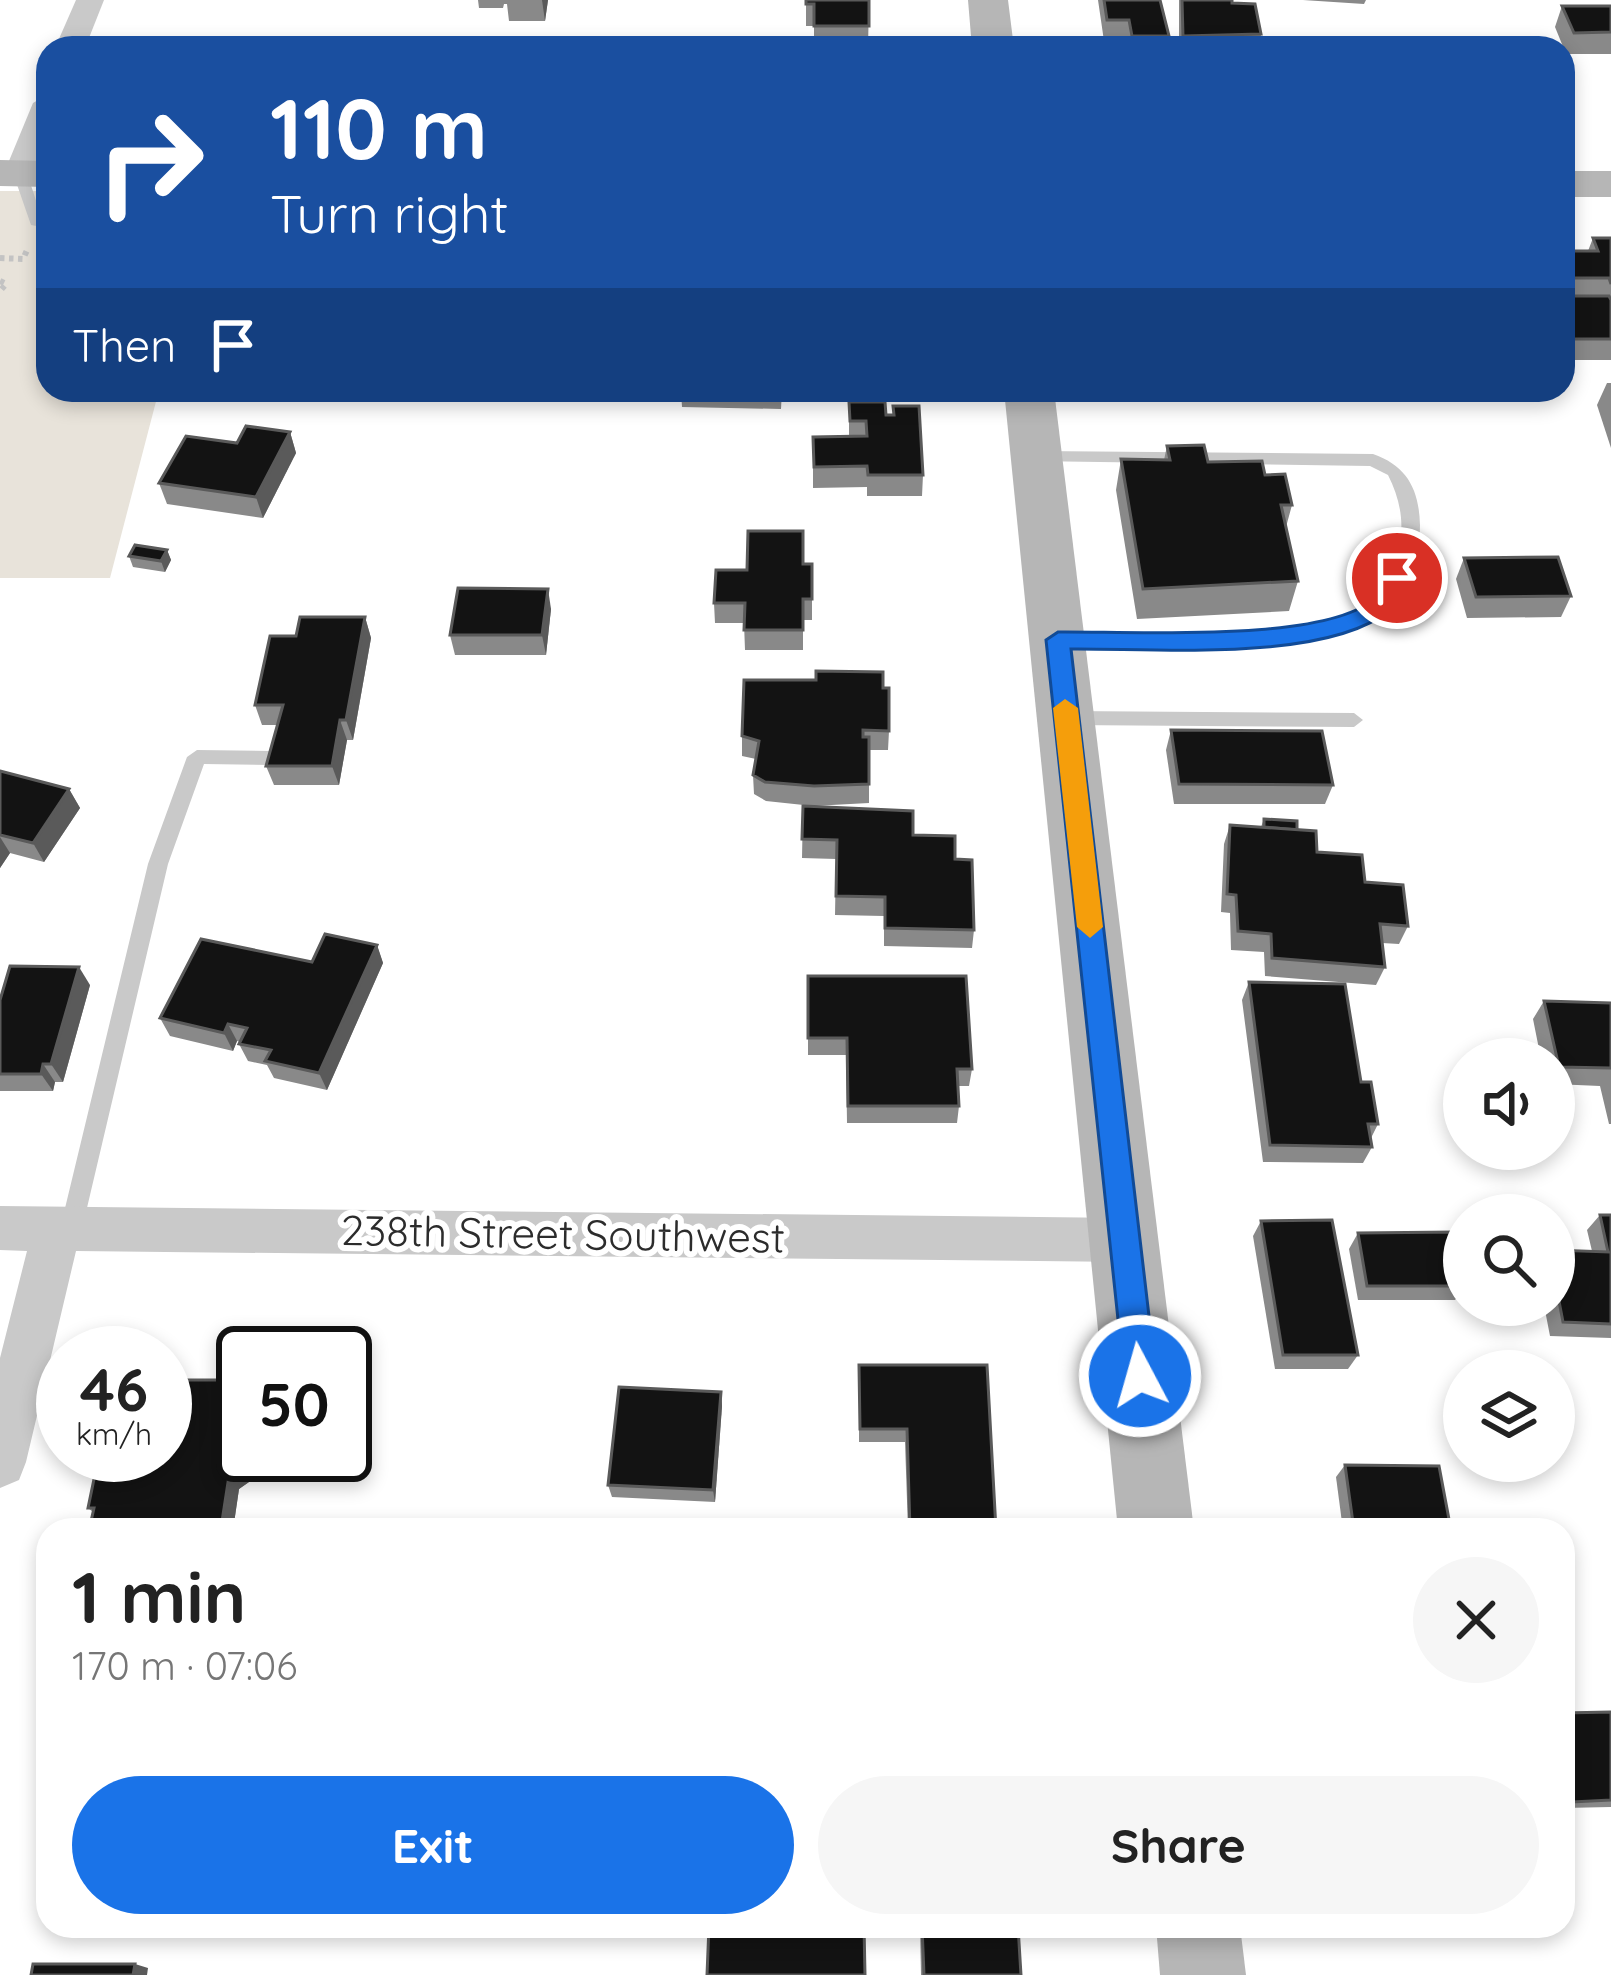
<!DOCTYPE html>
<html lang="en">
<head>
<meta charset="utf-8">
<style>
  :root { --surface:#fff; --page:#f6f6f6; --text:#222; --muted:#767676; --accent:#1a73e8 }
  body { margin:0; font-family:Quicksand,sans-serif; background:var(--page); color:var(--text); height:100vh; display:flex; flex-direction:column; font-size:45px; white-space:nowrap }
  * { box-sizing:border-box; margin:0 }
  p { font-size:39px; color:var(--muted) }
  .icon { flex:none; width:66px; height:66px; fill:none; stroke:currentColor; stroke-width:2; stroke-linecap:round; stroke-linejoin:round }
  .map { position:relative; flex:1; overflow:hidden }
  .details { position:absolute; left:36px; top:1518px; width:1539px; height:420px; display:flex; flex-direction:column; background:var(--surface); border-radius:36px; box-shadow:0 6px 18px #0003 }
  .details>* { flex:none }
  .banner { position:absolute; left:36px; top:36px; width:1539px; height:366px; border-radius:36px; box-shadow:0 6px 18px #0003; background:#1a4fa0; color:#fff; overflow:hidden }
  .buttons { position:absolute; left:1443px; top:1038px; display:grid; gap:24px }
  .buttons a { display:grid; place-items:center; width:132px; height:132px; border-radius:50%; background:var(--surface); box-shadow:0 6px 18px #0003; font-size:60px }
  .speed { position:absolute; left:36px; top:1326px; display:flex; gap:24px; font-size:60px; font-weight:700; text-align:center }
  .speed>* { display:grid; place-content:center; width:156px; height:156px; border-radius:50%; background:var(--surface); box-shadow:0 6px 18px #0003; line-height:1 }
  .speed small { font-size:30px; font-weight:400 }
  .speed .limit { border:6px solid #111; border-radius:18px; background:#fff; color:#111 }
  .pin { position:absolute; display:grid; place-items:center; width:102px; height:102px; color:#fff; margin:-51px; border:6px solid #fff; border-radius:50%; box-shadow:0 3px 12px #0007 }
  .me { position:absolute; width:132px; margin:-66px; rotate:354deg; stroke-linejoin:round; filter:drop-shadow(0 0 9px #0008) }
  .turn { display:flex; align-items:center; gap:42px; height:252px; padding:0 36px; font-size:54px }
  .turn .icon { width:156px; height:156px; stroke-width:2.5 }
  .turn b { display:block; font-size:84px; line-height:102px }
  .then { display:flex; align-items:center; height:114px; padding:0 36px; background:#0003; gap:24px; font-size:45px }
  .round { display:grid; place-items:center; flex:none; width:126px; height:126px; border-radius:63px; background:var(--page) }
  .summary { display:flex; align-items:center; justify-content:space-between; height:204px; padding:0 36px }
  h1 { font-size:72px; font-weight:700; line-height:90px }
  .cta { display:flex; gap:24px; margin-top:auto; padding:24px 36px }
  .cta a { flex:1; height:138px; border-radius:72px; background:var(--accent); color:#fff; font-size:48px; font-weight:700; line-height:138px; text-align:center }
  .cta a+a { background:var(--page); color:var(--text) }
  .map>svg:first-child { display:block }
  .green { fill:#e8e3da }
  .lines { fill:none; stroke-linecap:round; stroke-linejoin:round }
  .path { stroke:#c3c3c3; stroke-width:6; stroke-dasharray:4.5 4.5; stroke-linecap:butt }
  .lane { fill:#c9c9c9; fill-rule:evenodd }
  .street { fill:#c9c9c9; fill-rule:evenodd }
  .secondary { fill:#b6b6b6; fill-rule:evenodd }
  .wall { fill:#898989 }
  .shaded-wall { fill:#5a5a5a }
  .building { fill:#131313; stroke:#5a5a5a; stroke-width:3 }
  .route { fill:#1a73e8; stroke:#114b97; stroke-width:3 }
  .slow { fill:#f59e0b }
  .labels { text-anchor:middle; stroke-width:12; stroke-linejoin:round; paint-order:stroke }
  .street-label { font-size:42px; fill:#2c2c2c; stroke:#fff }
</style>
</head>
<body>
<div class="map">
<svg width="1611" height="1975" viewBox="0 0 1611 1975">
  <rect width="100%" height="100%" fill="#fff"/>
  <path class="green" d="M0 191H48V390H159L110 578H0Z"/>
  <g class="lines">
    <g class="path">
      <path d="M0 258 23 259 28 248"/>
      <path d="M0 281 6 284 0 291"/>
    </g>
    <g class="lane">
      <path d="M20 169 27 173 41 216 48 218V228L31 225 13 173Z"/>
      <path d="M1037 451 1373 454C1407 466 1419 489 1420 525 1420 549 1410 585 1394 603 1344 661 1134 647 1060 648L1051 641 1060 634C1134 634 1324 648 1378 598 1387 589 1390 575 1394 564 1406 533 1403 505 1388 475L1370 466 1031 461 1029 457Z"/>
      <path d="M1067 711 1354 713 1363 720 1354 727 1067 725 1058 718Z"/>
      <path d="M197 750 271 751 281 758 271 765 204 764 168 864 82 1229 79 1236 71 1239 63 1236 60 1229 148 864 187 757Z"/>
    </g>
    <g class="street">
      <path d="M76 0H104L85 48H55Z"/>
      <path d="M48 94C48 121 54 174 20 183L9 180 4 173 33 103Z"/>
      <path d="M0 1206 1126 1218 1143 1224 1151 1240 1143 1256 1126 1262 76 1251 26 1462 19 1480 0 1488V1358L27 1251 0 1250Z"/>
    </g>
    <g class="secondary">
      <path d="M968 0H1008L1014 48H972Z"/>
      <path d="M0 160 48 161V187L0 186Z"/>
      <rect x="1563" y="171" width="48" height="26"/>
      <path d="M1004 390H1054L1194 1530H1118Z"/>
      <path d="M1156 1926H1240L1246 1975H1160Z"/>
    </g>
  </g>
  <g class="wall">
    <path d="M478 0H548L545 21H509L507 4H504L503 8H479Z"/>
    <path d="M806 0H869L868 48 814 47V26H806Z"/>
    <path d="M1098 0H1160L1169 36 1167 48H1127L1126 41H1104Z"/>
    <path d="M1179 0H1232V3L1261 34 1260 48H1179Z"/>
    <path d="M1303 0H1366L1364 4Z"/>
    <path d="M1562 6H1611V54H1566L1555 27Z"/>
    <path d="M1593 238H1611V360H1563V251H1588Z"/>
    <path d="M1607 383H1611V448L1597 405Z"/>
    <path d="M681 390H782L781 409 682 407Z"/>
    <path d="M849 402 886 415H893V406L923 475 922 496H867V487L813 488V437H849Z"/>
    <path d="M290 432 296 453 263 518 167 504 159 483 237 443Z"/>
    <path d="M1167 446 1208 462 1265 475 1292 505 1286 527 1298 581 1289 611 1137 619 1116 490 1121 459 1164 460Z"/>
    <path d="M167 550 171 560 165 572 133 567 129 556Z"/>
    <path d="M1464 558 1571 596 1561 617 1467 618 1456 579Z"/>
    <path d="M803 564H812V620H803V650H745L744 623H715L714 603 747 570Z"/>
    <path d="M551 609 546 655H455L450 635Z"/>
    <path d="M365 617 371 638 353 740H347L339 785H274L266 766 278 725H262L255 705 296 636Z"/>
    <path d="M883 688 889 731 888 750H869V803L813 806 766 801 754 794 753 775 756 759 742 756V736Z"/>
    <path d="M1171 730 1333 785 1325 804H1174L1166 750Z"/>
    <path d="M0 771 69 789 80 808 44 862 10 853 0 868Z"/>
    <path d="M803 806 913 835 955 859 974 930 972 948 884 946V916L835 915 836 859 802 858Z"/>
    <path d="M1264 819 1297 830 1317 852 1365 882 1408 926 1399 944 1382 943 1385 967 1376 985 1265 976 1264 952 1231 950 1230 913 1221 912 1224 844 1230 825 1261 827Z"/>
    <path d="M377 945 383 963 327 1090 274 1078 267 1065 248 1061 239 1044 240 1042 237 1041 233 1051 170 1036 160 1018 312 962Z"/>
    <path d="M808 976 972 1069 969 1086H958L959 1106 957 1123H847L846 1055H808Z"/>
    <path d="M1249 982 1361 1082 1378 1124 1371 1138 1372 1147 1363 1163 1263 1162 1242 1000Z"/>
    <path d="M90 985 63 1082H55L53 1091H0V1000Z"/>
    <path d="M1544 1001 1611 1003V1124H1609L1600 1086 1554 1084V1059H1541L1533 1019Z"/>
    <path d="M1600 1215H1611V1338L1550 1336 1544 1305H1554V1250L1592 1251 1587 1230Z"/>
    <path d="M1261 1221 1358 1355 1348 1369H1275L1253 1236Z"/>
    <path d="M1358 1233 1464 1275V1289L1455 1300H1358L1349 1249Z"/>
    <path d="M859 1365 996 1530H908L905 1442H859Z"/>
    <path d="M721 1392 722 1406 715 1502 612 1497 608 1485Z"/>
    <path d="M243 1455 252 1461 249 1482 239 1489 233 1530H89L93 1512 88 1508Z"/>
    <path d="M1345 1465 1451 1530H1343L1336 1477Z"/>
    <path d="M1611 1712V1807L1563 1808V1713Z"/>
    <path d="M920 1926H1018L1021 1975H921Z"/>
  </g>
  <g class="shaded-wall">
    <path d="M542 0H548L545 21Z"/>
    <path d="M290 432 296 453 263 518 256 497Z"/>
    <path d="M167 550 171 560 165 572 161 561Z"/>
    <path d="M548 589 551 609 546 655 542 635Z"/>
    <path d="M365 617 371 638 353 740 346 720Z"/>
    <path d="M340 720 347 740 339 785 332 766Z"/>
    <path d="M69 789 80 808 44 862 33 843Z"/>
    <path d="M0 837 10 853 0 868Z"/>
    <path d="M377 945 383 963 327 1090 319 1073Z"/>
    <path d="M79 967 90 985 63 1082 51 1064Z"/>
    <path d="M228 1024 237 1041 233 1051 224 1033Z"/>
    <path d="M43 1064 55 1082 53 1091 41 1074Z"/>
    <path d="M721 1392 722 1406 715 1502 713 1490Z"/>
    <path d="M243 1399V1455H248L252 1461 249 1482 239 1489 233 1530H223L221 1528Z"/>
    <path d="M135 1964 148 1968 147 1975H133Z"/>
  </g>
  <g class="building">
    <path d="M806 0H869V26H814V4H806Z"/>
    <path d="M1104 0H1160L1169 36H1132L1129 20H1107Z"/>
    <path d="M1182 0H1232V3L1255 4 1261 34 1183 36Z"/>
    <path d="M1562 6H1611V32L1574 33Z"/>
    <path d="M1205 39 1206 44 1258 40 1260 48H1181L1180 44Z"/>
    <path d="M143 45 234 48H141Z"/>
    <path d="M1593 238H1611V284L1609 278H1567L1563 268V251H1598Z"/>
    <path d="M1563 296H1609L1611 300V339H1565L1563 333Z"/>
    <path d="M849 402H885L886 415H894L893 406H919L923 475H868L867 466 814 467 813 437 867 436 866 421H850Z"/>
    <path d="M246 426 290 432 256 497 159 483 186 436 237 443Z"/>
    <path d="M1204 445 1208 462 1262 461 1265 475 1285 474 1292 505H1281L1298 581 1143 589 1121 459 1170 460 1167 446Z"/>
    <path d="M748 531H803V564H812V599H803V630H744L745 603H714L716 570H747Z"/>
    <path d="M135 545 167 550 161 561 129 556Z"/>
    <path d="M1558 557 1571 596 1476 597 1464 558Z"/>
    <path d="M458 588 548 589 542 635H450Z"/>
    <path d="M300 617H365L346 720H340L332 766H266L283 705H255L270 636H296Z"/>
    <path d="M816 671 883 672V688H889V731L863 730V737H869V784L814 786 765 782 753 775 759 741 742 736 744 680H816Z"/>
    <path d="M1171 730 1322 731 1333 785 1179 784Z"/>
    <path d="M0 771 69 789 33 843 0 835Z"/>
    <path d="M803 806 913 811V835L955 836V859L972 860 974 930 885 928V897L836 896 837 840 802 839Z"/>
    <path d="M1264 819 1297 821V830L1264 827Z"/>
    <path d="M1230 825 1316 831 1317 852 1362 855 1365 882 1403 885 1408 926 1380 924 1385 967 1272 958 1271 934 1238 931 1236 895 1227 894Z"/>
    <path d="M325 934 377 945 319 1073 265 1061 271 1050 239 1044 247 1028 228 1024 224 1033 160 1018 201 939 312 962Z"/>
    <path d="M10 966 79 967 51 1064H43L41 1074H0V1000Z"/>
    <path d="M808 976H966L972 1069H957L959 1106H848L847 1038H808Z"/>
    <path d="M1249 982 1345 984 1361 1082H1371L1378 1124H1368L1372 1147 1270 1145Z"/>
    <path d="M1544 1001 1611 1003V1068L1559 1067Z"/>
    <path d="M1600 1215H1611V1324L1563 1322 1554 1275V1250L1608 1252Z"/>
    <path d="M1332 1220 1358 1355H1283L1261 1221Z"/>
    <path d="M1455 1232 1464 1275V1286H1367L1358 1233Z"/>
    <path d="M859 1365H987L996 1530H910L907 1429H860Z"/>
    <path d="M165 1380H243V1399L236 1442 242 1449 239 1470 229 1476 221 1528 89 1530 94 1508H88L99 1455H165Z"/>
    <path d="M619 1387 721 1392 713 1490 608 1485Z"/>
    <path d="M1345 1465 1439 1466 1451 1530H1354Z"/>
    <path d="M1611 1712V1800L1572 1802 1563 1763V1713Z"/>
    <path d="M709 1926H864L865 1975H707Z"/>
    <path d="M922 1926H1018L1021 1975H924Z"/>
    <path d="M33 1964H135L133 1975H31Z"/>
  </g>
  <path class="route" d="M1397 570 1409 578C1404 589 1399 603 1390 610 1326 663 1154 648 1071 649L1156 1376 1151 1387 1140 1391 1129 1387 1124 1376 1046 640 1058 632C1127 631 1329 644 1376 597 1381 591 1385 579 1389 572Z"/>
  <path class="slow" d="M1065 699 1078 708 1103 927 1090 938 1077 927 1053 708Z"/>
  <g class="labels">
    <g class="street-label">
      <text transform="translate(563 1234) rotate(1)" y="15">238th Street Southwest</text>
    </g>
  </g>
</svg>
<div class="buttons">
<a><svg class="icon" aria-label="sound" viewBox="0 0 24 24"><path d="M4 9h4l5-4v14l-5-4H4zM17 9q2 3 0 6"/></svg></a>
<a><svg class="icon" aria-label="search" viewBox="0 0 24 24"><circle cx="10" cy="10" r="6"/><path d="M15 15l6 6"/></svg></a>
<a><svg class="icon" aria-label="layers" viewBox="0 0 24 24"><path d="M12 4l9 5-9 5-9-5zM3 14l9 5 9-5"/></svg></a>
</div>
<div class="speed"><div>46<small>km/h</small></div><div class="limit">50</div></div>
<div class="pin" style="left:1397px;top:578px;background:#d93025"><svg class="icon" aria-label="arrive" viewBox="0 0 24 24"><path d="M6 21V4h12l-3 4 3 4H6"/></svg></div>
<svg class="me" style="left:1140px;top:1376px" viewBox="-20 -20 40 40"><circle r="17" fill="#1a73e8" stroke="#fff" stroke-width="3"/><path d="M0-11L8 9 0 5-8 9z" fill="#fff"/></svg>
<div class="banner">
<div class="turn"><svg class="icon" aria-label="right" viewBox="0 0 24 24"><path d="M7 20v-9h11M14 6l5 5-5 5"/></svg><div><b>110 m</b>Turn right</div></div>
<div class="then">Then<svg class="icon" aria-label="arrive" viewBox="0 0 24 24"><path d="M6 21V4h12l-3 4 3 4H6"/></svg></div>
</div>
<section class="details">
<div class="summary"><div><h1>1 min</h1><p>170 m · 07:06</p></div><a class="round"><svg class="icon" aria-label="close" viewBox="0 0 24 24"><path d="M6 6l12 12M18 6L6 18"/></svg></a></div>
<div class="cta"><a>Exit</a><a>Share</a></div>
</section>
</div>
</body>
</html>
